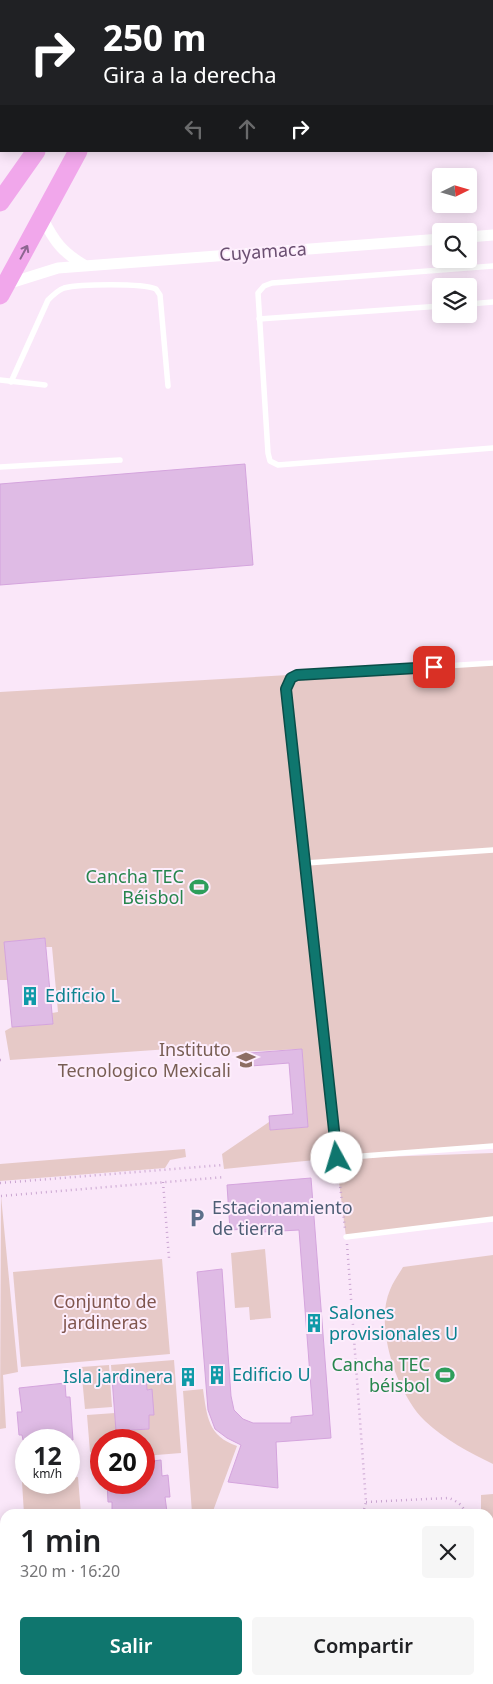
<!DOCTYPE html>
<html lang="es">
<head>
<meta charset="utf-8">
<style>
  :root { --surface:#fff; --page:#f6f6f6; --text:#202124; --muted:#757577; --accent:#0f766e }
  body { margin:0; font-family:"Noto Sans",sans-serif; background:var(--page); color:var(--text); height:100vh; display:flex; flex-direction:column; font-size:19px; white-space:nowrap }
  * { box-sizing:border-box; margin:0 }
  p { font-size:16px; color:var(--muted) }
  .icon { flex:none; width:28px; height:28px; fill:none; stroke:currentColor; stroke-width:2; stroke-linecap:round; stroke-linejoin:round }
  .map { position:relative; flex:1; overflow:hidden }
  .side { position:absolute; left:0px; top:1509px; width:494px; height:176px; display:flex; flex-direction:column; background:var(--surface); border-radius:15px 15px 0 0; box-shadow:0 2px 12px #0003 }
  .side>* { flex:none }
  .top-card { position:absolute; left:0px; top:0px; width:494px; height:152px; box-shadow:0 2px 12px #0003; background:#202124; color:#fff; overflow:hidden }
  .needle { width:32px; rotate:85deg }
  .tools { position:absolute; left:432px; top:168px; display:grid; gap:10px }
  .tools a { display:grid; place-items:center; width:45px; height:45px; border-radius:5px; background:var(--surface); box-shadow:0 2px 12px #0003; font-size:25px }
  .speed { position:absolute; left:15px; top:1429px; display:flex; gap:10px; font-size:25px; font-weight:700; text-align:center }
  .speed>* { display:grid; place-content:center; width:65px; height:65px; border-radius:50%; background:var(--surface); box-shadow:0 2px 12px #0003; line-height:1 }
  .speed small { font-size:12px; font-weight:400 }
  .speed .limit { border:8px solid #d22; background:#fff; color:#111 }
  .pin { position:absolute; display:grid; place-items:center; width:42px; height:42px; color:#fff; margin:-21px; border-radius:10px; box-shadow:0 2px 8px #0006 }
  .me { position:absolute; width:55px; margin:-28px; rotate:354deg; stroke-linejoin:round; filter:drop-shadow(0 0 4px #0008) }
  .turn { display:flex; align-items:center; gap:18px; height:105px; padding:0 20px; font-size:22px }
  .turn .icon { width:65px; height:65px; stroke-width:2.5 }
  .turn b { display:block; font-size:35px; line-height:42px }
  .lanes { display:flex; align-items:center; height:48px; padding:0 20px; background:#0003; justify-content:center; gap:25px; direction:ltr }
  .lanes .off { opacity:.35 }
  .round { display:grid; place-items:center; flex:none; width:52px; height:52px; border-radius:5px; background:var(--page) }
  .head { display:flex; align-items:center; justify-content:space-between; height:85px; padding:0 20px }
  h1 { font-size:30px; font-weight:600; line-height:38px }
  .button { display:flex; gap:10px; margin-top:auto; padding:10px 20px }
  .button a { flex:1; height:58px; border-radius:5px; background:var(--accent); color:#fff; font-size:20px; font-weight:600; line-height:58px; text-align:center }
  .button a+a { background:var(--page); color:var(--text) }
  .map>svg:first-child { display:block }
  .green { fill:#e6c9c7 }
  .building { fill:#dfbbe5; stroke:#d4a4dd }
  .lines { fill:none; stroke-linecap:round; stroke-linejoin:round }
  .path { stroke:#caa5d1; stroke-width:2.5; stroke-dasharray:1 4; stroke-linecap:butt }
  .lane { stroke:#fff; stroke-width:5.5 }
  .street { stroke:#fff; stroke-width:11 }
  .primary { stroke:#f1a7eb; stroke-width:19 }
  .oneway { stroke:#8c6590 }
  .route-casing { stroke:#0a4d48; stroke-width:12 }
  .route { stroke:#0f766e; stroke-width:9 }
  .labels { text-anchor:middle; stroke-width:4; stroke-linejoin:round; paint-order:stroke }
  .street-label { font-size:18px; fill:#6a4f71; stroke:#fdedfc }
  .leisure-label { font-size:18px; fill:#27864d; stroke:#fdedfc; text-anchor:end }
  .culture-label { font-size:18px; fill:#0d838f; stroke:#fdedfc; text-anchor:start }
  .education-label { font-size:18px; fill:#785e54; stroke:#fdedfc; text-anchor:end }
  .service-label { font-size:18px; fill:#4e5e75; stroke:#fdedfc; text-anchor:start }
  .park-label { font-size:18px; fill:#80564e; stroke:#fdedfc }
</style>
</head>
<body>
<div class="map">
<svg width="493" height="1684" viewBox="0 0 493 1684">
  <rect width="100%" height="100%" fill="#fae7f9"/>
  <g class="green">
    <path d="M493 663V1146L353 1158 493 1153V1219L346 1237 336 1158 224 1169 222 1154 269 1122 270 1130 308 1127 302 1049 214 1053 213 1046 10 1060 5 1031 12 1027 53 1024 52 1013 58 1012 52 947H46L45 938 5 942 8 980H0V692Z"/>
    <path d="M185 1149 186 1157 170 1160 165 1168 0 1181V1164Z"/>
    <path d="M1 1196 18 1372 3 1375 6 1428 0 1429Z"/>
    <path d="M265 1249 271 1318 250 1320 249 1307 235 1308 231 1253Z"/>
    <path d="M493 1255V1464C469 1452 445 1440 425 1421 397 1394 374 1326 390 1290 393 1282 399 1274 403 1267Z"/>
    <path d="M162 1259 170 1354 21 1367 13 1272Z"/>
    <path d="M174 1360 181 1453 144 1456V1440H101V1457L90 1452 87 1415 115 1413 117 1431 149 1429V1415H153L151 1389 147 1390 146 1375 112 1378 111 1365Z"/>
    <path d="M109 1365 112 1407 85 1409 81 1367Z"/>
    <path d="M203 1389C207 1417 208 1436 237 1446L213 1511 192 1513 183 1391Z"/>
    <path d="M78 1477 81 1514H24L22 1482H69V1478Z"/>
    <path d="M493 1494V1554L489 1544V1514H481V1495Z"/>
    <path d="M5 1543V1641L0 1642V1544Z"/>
    <path d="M247 1680H469L470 1684H247Z"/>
  </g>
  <g class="building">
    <path d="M245 464 253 565 0 585V484Z"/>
    <path d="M45 938 53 1024 12 1027 4 942Z"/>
    <path d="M302 1049 308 1127 270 1130 269 1116 293 1114 289 1063 251 1066 250 1053Z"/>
    <path d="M311 1178 331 1438 276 1442 278 1488 228 1482 241 1445 227 1438 215 1429 208 1410 197 1272 222 1269 231 1396 234 1410 243 1419 253 1423H291V1417L313 1415 299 1230 262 1232V1228L230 1230 227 1185Z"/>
    <path d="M146 1375 147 1390 152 1389 154 1415H149V1429L116 1431 112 1378Z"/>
    <path d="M65 1383 66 1397H70L73 1440H23L22 1435H19L17 1412H22L19 1388Z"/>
    <path d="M161 1460 162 1476 168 1475 170 1497H165L167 1512 112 1514V1502H108L107 1482H144V1462Z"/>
  </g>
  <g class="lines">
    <g class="path">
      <path d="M0 1060H5"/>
      <path d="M338 1167 345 1229"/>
      <path d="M163 1182 169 1258"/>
      <path d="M0 1183 223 1165"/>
      <path d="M1 1196 225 1177"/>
      <path d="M347 1244 366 1502 363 1514"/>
      <path d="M366 1502 449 1498C456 1501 464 1505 465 1514"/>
      <path d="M239 1680V1684"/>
      <path d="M480 1680 481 1684"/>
    </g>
    <g class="lane">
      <path d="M209 0 211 1"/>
      <path d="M303 0V1"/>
      <path d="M380 0 381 1"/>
      <path d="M73 1 74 0"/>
      <path d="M365 1 366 0"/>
      <path d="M396 1 397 0"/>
      <path d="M493 266 272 283 264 286 258 293 268 453 270 461 278 465 493 448"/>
      <path d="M469 304 493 302"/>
      <path d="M259 319 441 306"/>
      <path d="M0 380 45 385"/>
      <path d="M11 382 48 300C53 295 58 290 64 288 80 284 142 283 156 289L160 295 168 386"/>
      <path d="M0 467 120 460"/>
      <path d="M493 663 297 675 288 682 285 696 306 863 337 1158 493 1146"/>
      <path d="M306 863 493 850"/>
      <path d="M346 1237 493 1219"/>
    </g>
    <g class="street">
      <path d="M43 219C54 241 62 252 84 265"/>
      <path d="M469 237 493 235"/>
      <path d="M7 284 58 268 441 239"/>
    </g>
    <g class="primary">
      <path d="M119 1 120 0"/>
      <path d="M135 1 136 0"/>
      <path d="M167 1 168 0"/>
      <path d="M196 1 197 0"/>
      <path d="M0 202 36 151"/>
      <path d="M0 295 78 151"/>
    </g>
  </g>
  <defs><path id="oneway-shaft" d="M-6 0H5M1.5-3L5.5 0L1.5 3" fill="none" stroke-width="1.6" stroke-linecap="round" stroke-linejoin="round" transform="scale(1.25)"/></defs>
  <use class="oneway" href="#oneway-shaft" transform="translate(24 252) rotate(-62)"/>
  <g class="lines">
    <g class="route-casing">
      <path id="route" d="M337 1158 286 689 291 678 297 675 434 667"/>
    </g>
    <use href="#route" class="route"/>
  </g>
  <defs>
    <g id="stadium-bare" transform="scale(1.5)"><path d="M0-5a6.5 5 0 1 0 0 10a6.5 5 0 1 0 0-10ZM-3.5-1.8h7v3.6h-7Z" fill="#2e9e5b" stroke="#fdedfc" stroke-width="2.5" paint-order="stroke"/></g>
    <g id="building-bare" transform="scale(1.5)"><path d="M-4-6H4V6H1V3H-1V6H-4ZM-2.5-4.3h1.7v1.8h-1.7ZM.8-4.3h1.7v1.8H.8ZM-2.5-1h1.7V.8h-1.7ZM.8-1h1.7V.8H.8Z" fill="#0f9aa8" stroke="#fdedfc" stroke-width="2.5" paint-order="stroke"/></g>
    <g id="university-bare" transform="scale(1.5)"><path d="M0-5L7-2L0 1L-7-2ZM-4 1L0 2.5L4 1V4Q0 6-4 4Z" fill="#8d6e63" stroke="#fdedfc" stroke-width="2.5" paint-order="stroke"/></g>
    <g id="parking-bare" transform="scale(1.5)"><path d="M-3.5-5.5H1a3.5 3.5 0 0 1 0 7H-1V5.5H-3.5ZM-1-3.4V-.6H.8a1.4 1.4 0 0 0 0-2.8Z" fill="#5c6f8a" stroke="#fdedfc" stroke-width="2.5" paint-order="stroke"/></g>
  </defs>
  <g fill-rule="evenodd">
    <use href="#stadium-bare" x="199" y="887"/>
    <use href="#building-bare" x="30" y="996"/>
    <use href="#university-bare" x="246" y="1060"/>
    <use href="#parking-bare" x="197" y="1218"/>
    <use href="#building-bare" x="314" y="1323"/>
    <use href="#building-bare" x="217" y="1375"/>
    <use href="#stadium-bare" x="445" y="1375"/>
    <use href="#building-bare" x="188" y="1377"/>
  </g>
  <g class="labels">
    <g class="street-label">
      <text transform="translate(263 252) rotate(-4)" y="6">Cuyamaca</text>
    </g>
    <g class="leisure-label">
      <text x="184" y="883">Cancha TEC<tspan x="184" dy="21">Béisbol</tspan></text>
      <text x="430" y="1371">Cancha TEC<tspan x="430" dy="21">béisbol</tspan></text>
    </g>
    <g class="culture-label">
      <text x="45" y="1002">Edificio L</text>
      <text x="329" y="1319">Salones<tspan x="329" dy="21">provisionales U</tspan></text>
      <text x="232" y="1381">Edificio U</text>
      <text x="173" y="1383" text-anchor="end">Isla jardinera</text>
    </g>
    <g class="education-label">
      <text x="231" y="1056">Instituto<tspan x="231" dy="21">Tecnologico Mexicali</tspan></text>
    </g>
    <g class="service-label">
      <text x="212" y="1214">Estacionamiento<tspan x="212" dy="21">de tierra</tspan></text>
    </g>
    <g class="park-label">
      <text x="105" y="1308">Conjunto de<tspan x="105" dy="21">jardineras</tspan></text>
    </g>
  </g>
</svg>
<div class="tools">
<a><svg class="needle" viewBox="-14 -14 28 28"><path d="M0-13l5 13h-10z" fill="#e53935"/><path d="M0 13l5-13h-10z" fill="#757577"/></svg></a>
<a><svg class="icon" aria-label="search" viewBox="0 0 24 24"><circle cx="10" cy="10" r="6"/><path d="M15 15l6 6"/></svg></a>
<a><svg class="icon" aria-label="layers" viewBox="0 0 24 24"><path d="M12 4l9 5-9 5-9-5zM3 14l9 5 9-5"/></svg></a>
</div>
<div class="speed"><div>12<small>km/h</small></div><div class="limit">20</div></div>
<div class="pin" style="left:434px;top:667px;background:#d93025"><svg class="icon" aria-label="arrive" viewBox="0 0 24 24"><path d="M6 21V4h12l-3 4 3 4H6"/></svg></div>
<svg class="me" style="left:337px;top:1158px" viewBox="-20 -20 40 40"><circle r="19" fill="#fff"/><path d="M0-13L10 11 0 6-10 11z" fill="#0f766e"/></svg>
<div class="top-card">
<div class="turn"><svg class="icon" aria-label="right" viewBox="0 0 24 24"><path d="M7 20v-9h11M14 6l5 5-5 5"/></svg><div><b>250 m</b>Gira a la derecha</div></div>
<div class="lanes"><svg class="icon off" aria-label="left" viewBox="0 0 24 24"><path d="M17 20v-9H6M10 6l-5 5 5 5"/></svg><svg class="icon off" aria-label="ahead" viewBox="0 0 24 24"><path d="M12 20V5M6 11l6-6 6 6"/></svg><svg class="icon" aria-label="right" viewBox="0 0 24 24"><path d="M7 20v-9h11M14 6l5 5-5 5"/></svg></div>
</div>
<section class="side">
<div class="head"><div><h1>1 min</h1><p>320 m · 16:20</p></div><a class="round"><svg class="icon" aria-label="close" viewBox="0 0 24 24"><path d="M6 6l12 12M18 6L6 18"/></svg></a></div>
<div class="button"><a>Salir</a><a>Compartir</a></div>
</section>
</div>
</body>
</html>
